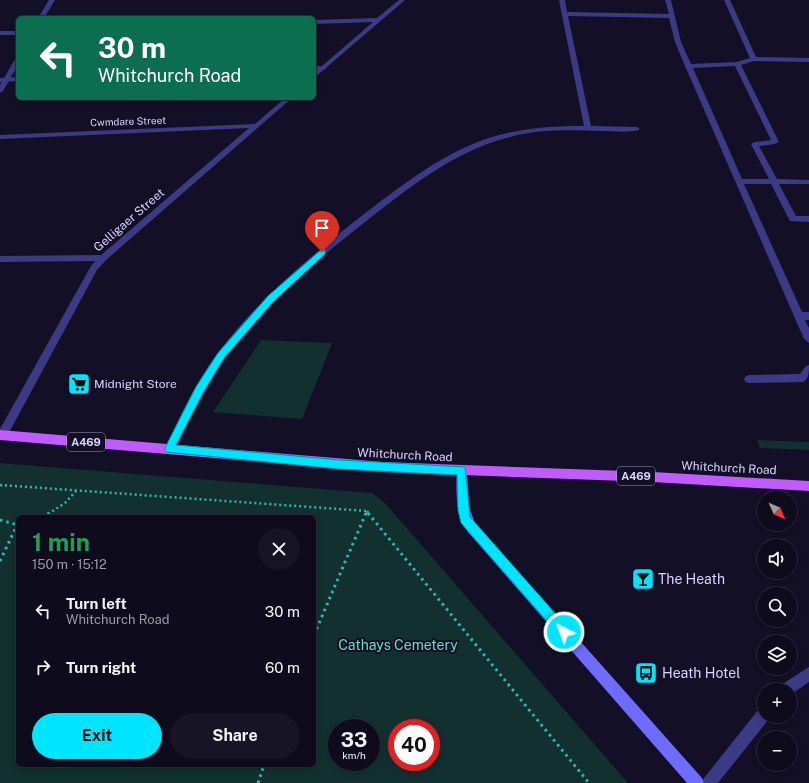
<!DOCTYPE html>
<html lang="en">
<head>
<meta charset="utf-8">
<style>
  :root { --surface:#0e0b1c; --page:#171425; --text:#f1f3f6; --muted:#9b9ba3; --line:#2e2b3b; --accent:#00e5ff }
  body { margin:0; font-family:"Public Sans",sans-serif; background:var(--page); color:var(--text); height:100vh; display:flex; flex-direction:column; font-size:15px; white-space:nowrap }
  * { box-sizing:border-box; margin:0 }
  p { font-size:13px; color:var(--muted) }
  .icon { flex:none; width:22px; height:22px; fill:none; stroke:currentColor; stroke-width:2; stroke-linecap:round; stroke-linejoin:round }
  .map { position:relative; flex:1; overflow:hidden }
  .sheet { position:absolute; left:16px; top:515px; width:300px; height:252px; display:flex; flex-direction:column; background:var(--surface); border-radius:6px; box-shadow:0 2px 6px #0003,0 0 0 1px var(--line) }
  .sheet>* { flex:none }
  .hud { position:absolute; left:16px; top:16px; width:300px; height:84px; border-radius:6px; box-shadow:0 2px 6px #0003,0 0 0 1px var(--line); background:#0b6e4f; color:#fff; overflow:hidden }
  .needle { width:26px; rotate:135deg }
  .controls { position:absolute; left:757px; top:491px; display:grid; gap:8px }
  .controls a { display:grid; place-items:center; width:40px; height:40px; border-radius:50%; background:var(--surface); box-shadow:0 2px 6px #0003,0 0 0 1px var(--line); font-size:20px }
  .speed { position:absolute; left:328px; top:719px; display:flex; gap:8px; font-size:20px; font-weight:700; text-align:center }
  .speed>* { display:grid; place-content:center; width:52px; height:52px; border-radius:50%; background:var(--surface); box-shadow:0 2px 6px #0003,0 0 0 1px var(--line); line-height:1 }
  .speed small { font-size:10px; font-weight:400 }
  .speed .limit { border:6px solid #d22; background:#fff; color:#111 }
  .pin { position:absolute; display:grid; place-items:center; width:34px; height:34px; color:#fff; margin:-41px -17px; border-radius:50% 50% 50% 0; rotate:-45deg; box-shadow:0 0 4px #0007 }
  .pin .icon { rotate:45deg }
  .me { position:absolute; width:44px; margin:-22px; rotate:318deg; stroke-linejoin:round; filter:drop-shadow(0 0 3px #0008) }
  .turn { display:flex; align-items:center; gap:14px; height:84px; padding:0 16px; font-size:18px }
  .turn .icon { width:52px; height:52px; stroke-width:2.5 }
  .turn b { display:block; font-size:28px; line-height:34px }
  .round { display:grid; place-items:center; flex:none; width:42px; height:42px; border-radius:21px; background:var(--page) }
  .headline { display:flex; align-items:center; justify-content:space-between; height:68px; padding:0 16px }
  h1 { font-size:24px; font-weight:700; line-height:30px; color:#1e9e55 }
  .cta { display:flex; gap:8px; margin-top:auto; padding:8px 16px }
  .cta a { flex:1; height:46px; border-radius:24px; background:var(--accent); color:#111; font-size:16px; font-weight:700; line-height:46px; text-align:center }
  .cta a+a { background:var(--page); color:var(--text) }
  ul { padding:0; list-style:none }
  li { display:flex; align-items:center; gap:12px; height:56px; padding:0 16px }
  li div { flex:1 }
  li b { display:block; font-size:15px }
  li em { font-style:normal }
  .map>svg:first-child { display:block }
  .green { fill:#12302f; fill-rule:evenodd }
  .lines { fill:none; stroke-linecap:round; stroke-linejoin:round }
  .path-far1 { stroke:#2fb8b0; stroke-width:2.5; stroke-dasharray:2 3; stroke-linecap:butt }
  .path { stroke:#2fb8b0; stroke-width:3; stroke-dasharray:2.5 4; stroke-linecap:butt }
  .lane { fill:#3d3a85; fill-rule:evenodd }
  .street { fill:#3d3a85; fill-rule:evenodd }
  .secondary { fill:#6f6bff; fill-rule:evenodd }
  .primary { fill:#c25bff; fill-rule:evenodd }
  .route { fill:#00e5ff; stroke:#0095a6 }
  .labels { text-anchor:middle; stroke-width:4; stroke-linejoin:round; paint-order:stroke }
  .far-street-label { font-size:10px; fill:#d9d4ff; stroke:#130f26 }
  .shield { fill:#130f26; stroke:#9e99be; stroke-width:1 }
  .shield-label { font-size:11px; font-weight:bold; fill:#d9d4ff }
  .street-label { font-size:12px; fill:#d9d4ff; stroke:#130f26 }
  .poi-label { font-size:12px; fill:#d9d4ff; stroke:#130f26; text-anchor:start }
  .near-poi-label { font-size:14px; fill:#d9d4ff; stroke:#130f26; text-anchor:start }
  .near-park-label { font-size:14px; fill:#5fe0c0; stroke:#130f26 }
</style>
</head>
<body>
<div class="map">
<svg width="809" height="783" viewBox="0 0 809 783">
  <rect width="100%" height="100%" fill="#130f26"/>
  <g class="green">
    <path d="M261 340 332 343 302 419 213 412Z"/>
    <path d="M757 440 809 442V450L760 448Z"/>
    <path d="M0 463 372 493 384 502 628 783H0ZM18 517H314V765H18ZM337 728H371V762H337ZM397 728H431V762H397Z"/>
  </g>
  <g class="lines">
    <g class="path-far1">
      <path d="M0 485 367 511 366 514"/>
      <path d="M367 511 369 514"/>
      <path d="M48 514 65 503 76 491"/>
    </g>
    <g class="path">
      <path d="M368 513 589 783"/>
      <path d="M42 517 49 513"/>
      <path d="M0 520 18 525"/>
      <path d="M0 561 17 525"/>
      <path d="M314 635 366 513"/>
      <path d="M258 783 264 765"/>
    </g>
    <g class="lane">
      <path d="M559 0H565L567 12 669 14 665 0H671L681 42 691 64 737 62 750 58 724 0H730L756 57 809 58V62L754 61 741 65 779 142 775 144 759 146 777 179 809 180V184H779L796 216H809V222L790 221 771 184H744L802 312H809V320H805L809 328V343L804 339 685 66 675 42 669 18 568 16 591 126 637 127 639 128V130C627 133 613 131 600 131 570 130 539 129 510 137 457 150 412 185 369 219 316 260 264 304 224 359 203 388 189 420 174 452L170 454 166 452 165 449C180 416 195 383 217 354 259 298 313 254 368 211 405 183 446 151 492 137 522 128 553 126 584 126ZM735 66 771 140 755 142 751 144 769 179H742L693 68Z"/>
      <path d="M314 66H324L327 68 324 70H314Z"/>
      <path d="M18 77V81L0 82V78Z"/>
      <path d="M103 255 107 258 103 261 0 262V256Z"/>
      <path d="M809 365C809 372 809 379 803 382L749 383 746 382 744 379 746 376 749 375 800 374 806 366Z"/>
      <path d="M809 667V682L790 695V690H779L781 685Z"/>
      <path d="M764 707V716H770L769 719 718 783H702L704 778 759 709Z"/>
    </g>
    <g class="street">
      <path d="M49 0H55L44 18H38Z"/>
      <path d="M399 0H405L314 78V73L373 22 314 24V20L377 18Z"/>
      <rect x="0" y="31" width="18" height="4"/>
      <path d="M18 57V65L3 91 0 93V85L15 59Z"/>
      <path d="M285 98H292L106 260 97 270 6 438 0 439V429L91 266 100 256 249 128 0 139V135L255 124Z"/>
    </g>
    <path class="secondary" d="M462 465 466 466 467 470 469 507 475 523 702 778 704 783H687L467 531C455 512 456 492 457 470L458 466Z"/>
    <path class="primary" d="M0 430 383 462 653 472 809 481V491L653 482 383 472 0 440Z"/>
  </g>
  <path class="route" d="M322 249 325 250V254L274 301 224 358 203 393 176 445 339 460 465 467 470 517 568 628 569 632 568 636 564 638 560 636 461 523 458 510 457 475 339 469 166 452 165 449 166 446 196 387 218 353 268 296Z"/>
  <defs>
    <g id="supermarket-square" transform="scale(1.15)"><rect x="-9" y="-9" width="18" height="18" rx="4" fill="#00e5ff" stroke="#130f26"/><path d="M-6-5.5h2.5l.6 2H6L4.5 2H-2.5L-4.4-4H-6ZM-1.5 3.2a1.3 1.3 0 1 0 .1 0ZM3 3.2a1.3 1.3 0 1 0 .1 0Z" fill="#111"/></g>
    <g id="bar-square" transform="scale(1.15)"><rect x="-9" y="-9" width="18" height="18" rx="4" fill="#00e5ff" stroke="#130f26"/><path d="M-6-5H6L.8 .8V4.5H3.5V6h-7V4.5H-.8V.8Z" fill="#111"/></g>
    <g id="bus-square" transform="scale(1.15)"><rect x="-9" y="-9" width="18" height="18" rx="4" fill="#00e5ff" stroke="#130f26"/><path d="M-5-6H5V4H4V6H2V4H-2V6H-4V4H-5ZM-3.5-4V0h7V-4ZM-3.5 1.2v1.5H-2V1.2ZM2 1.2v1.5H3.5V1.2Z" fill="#111"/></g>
  </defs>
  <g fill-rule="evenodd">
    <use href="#supermarket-square" x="79" y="384"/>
    <use href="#bar-square" x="643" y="579"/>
    <use href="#bus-square" x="646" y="673"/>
  </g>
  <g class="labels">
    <g class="far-street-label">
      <text transform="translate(128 121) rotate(-2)" y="4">Cwmdare Street</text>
    </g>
    <g class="shield">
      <rect x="67" y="433" width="38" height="18" rx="3"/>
      <rect x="617" y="467" width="38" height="18" rx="3"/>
    </g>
    <g class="shield-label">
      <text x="86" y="446">A469</text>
      <text x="636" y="480">A469</text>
    </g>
    <g class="street-label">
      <text transform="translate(129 220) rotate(-41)" y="4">Gelligaer Street</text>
      <text transform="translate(405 455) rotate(3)" y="4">Whitchurch Road</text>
      <text transform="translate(729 468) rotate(3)" y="4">Whitchurch Road</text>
    </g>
    <g class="poi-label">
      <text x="94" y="388">Midnight Store</text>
    </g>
    <g class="near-poi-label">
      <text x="658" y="584">The Heath</text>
      <text x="662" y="678">Heath Hotel</text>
    </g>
    <g class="near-park-label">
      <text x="398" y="650">Cathays Cemetery</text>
    </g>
  </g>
</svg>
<div class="controls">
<a><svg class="needle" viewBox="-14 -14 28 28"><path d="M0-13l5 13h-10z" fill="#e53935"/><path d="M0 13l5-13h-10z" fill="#9b9ba3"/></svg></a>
<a><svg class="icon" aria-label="sound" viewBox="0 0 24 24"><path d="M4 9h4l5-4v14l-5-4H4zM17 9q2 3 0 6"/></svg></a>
<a><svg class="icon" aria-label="search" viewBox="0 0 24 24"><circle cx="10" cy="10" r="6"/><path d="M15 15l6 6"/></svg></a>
<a><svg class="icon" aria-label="layers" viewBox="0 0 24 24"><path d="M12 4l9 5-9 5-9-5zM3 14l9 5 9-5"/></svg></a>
<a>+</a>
<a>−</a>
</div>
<div class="speed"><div>33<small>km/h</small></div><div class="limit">40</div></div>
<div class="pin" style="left:322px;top:252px;background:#d93025"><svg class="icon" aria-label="arrive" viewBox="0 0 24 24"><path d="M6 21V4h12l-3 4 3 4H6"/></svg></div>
<svg class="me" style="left:564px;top:632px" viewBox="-20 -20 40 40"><circle r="17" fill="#00e5ff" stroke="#fff" stroke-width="3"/><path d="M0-11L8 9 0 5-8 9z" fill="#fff"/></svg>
<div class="hud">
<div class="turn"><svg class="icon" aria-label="left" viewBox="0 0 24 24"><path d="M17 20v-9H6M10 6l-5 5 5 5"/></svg><div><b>30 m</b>Whitchurch Road</div></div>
</div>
<section class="sheet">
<div class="headline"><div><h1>1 min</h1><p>150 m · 15:12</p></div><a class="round"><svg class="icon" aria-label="close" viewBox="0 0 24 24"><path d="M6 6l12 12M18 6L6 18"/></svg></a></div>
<ul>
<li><svg class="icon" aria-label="left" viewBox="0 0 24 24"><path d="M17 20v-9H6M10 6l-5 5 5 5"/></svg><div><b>Turn left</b><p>Whitchurch Road</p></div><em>30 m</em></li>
<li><svg class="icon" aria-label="right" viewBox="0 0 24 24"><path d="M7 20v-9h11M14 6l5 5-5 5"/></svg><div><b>Turn right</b></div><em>60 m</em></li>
</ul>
<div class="cta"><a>Exit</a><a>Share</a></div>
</section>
</div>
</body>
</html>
